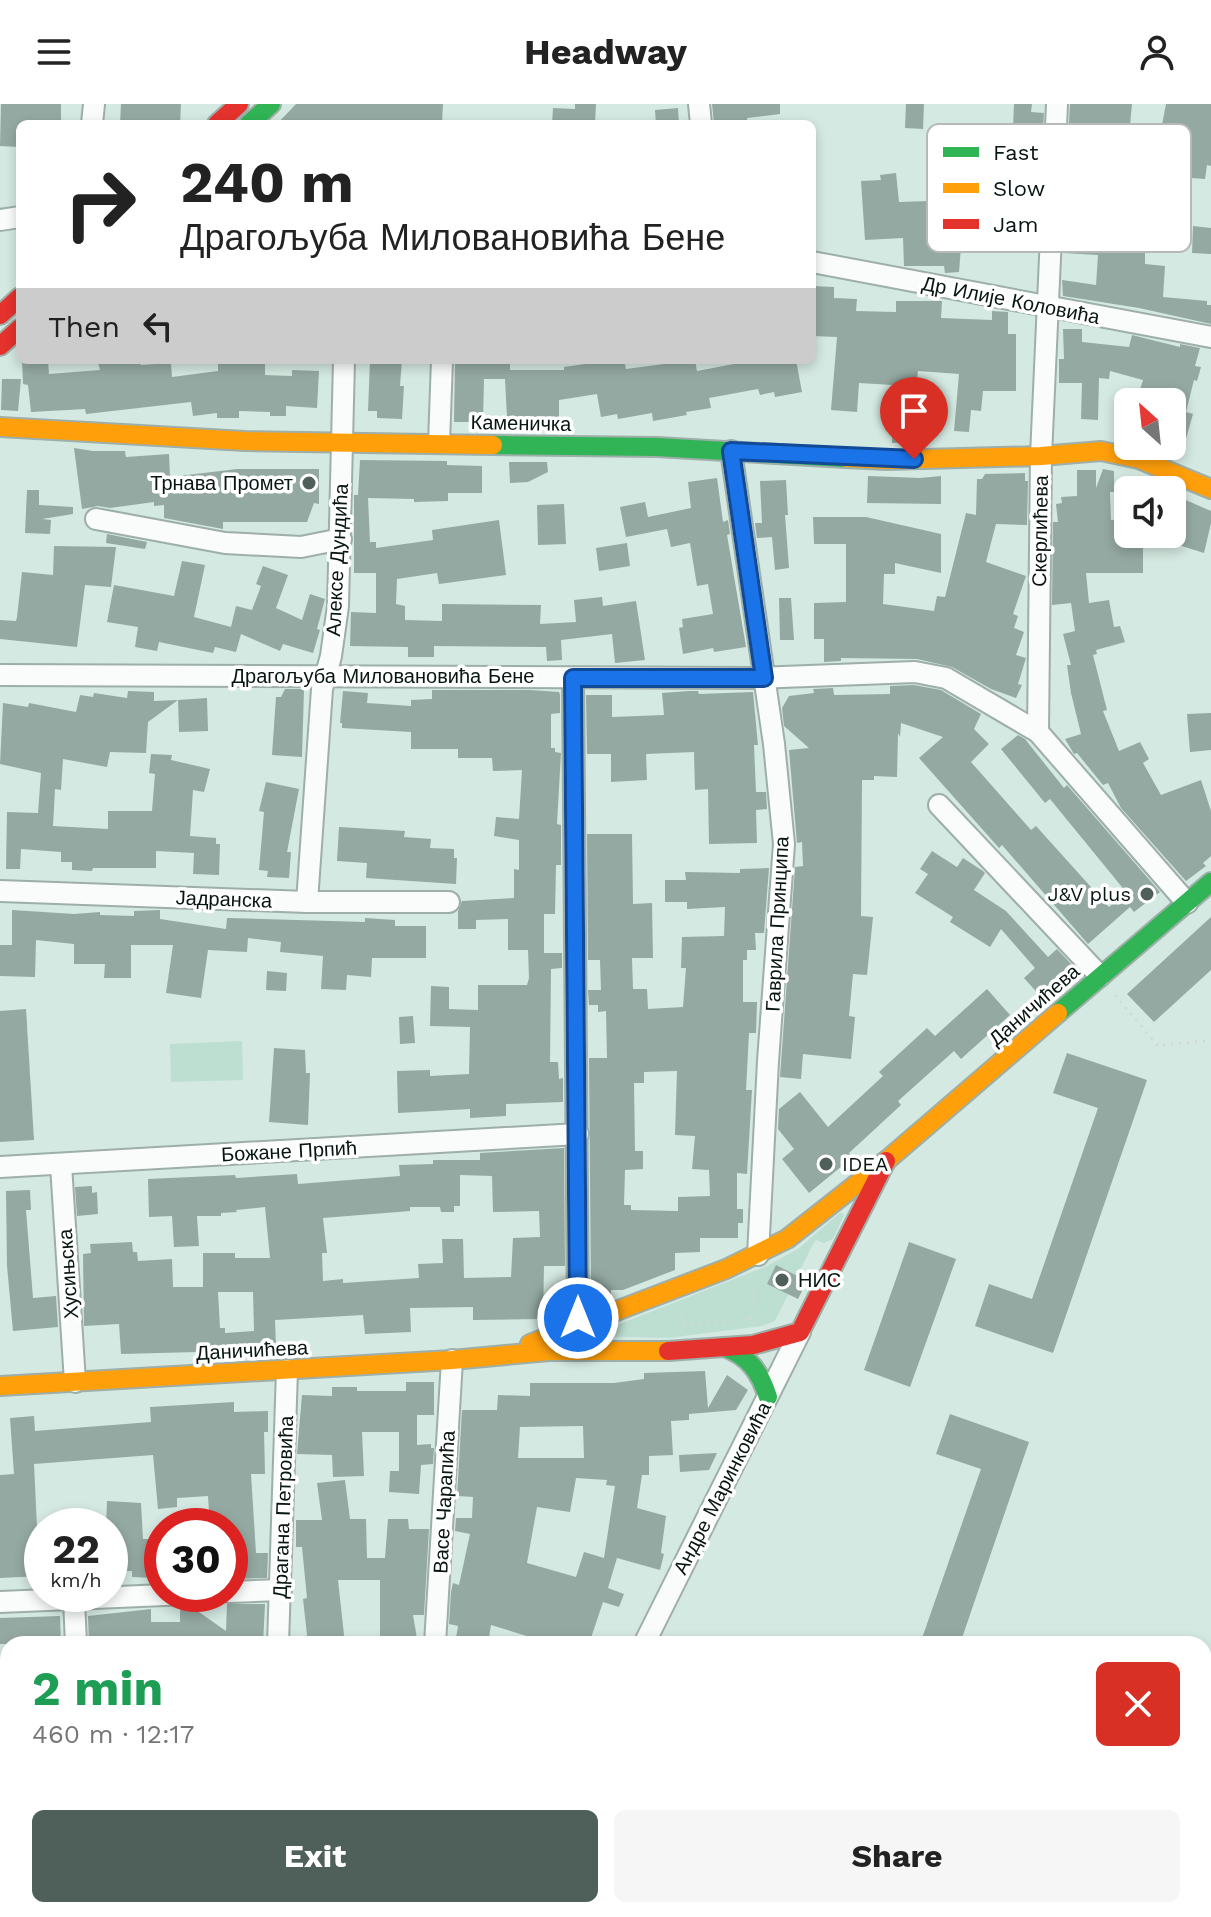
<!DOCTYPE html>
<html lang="en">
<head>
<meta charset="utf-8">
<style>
  :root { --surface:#fff; --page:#f6f6f6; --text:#222; --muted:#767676; --accent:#4f605a }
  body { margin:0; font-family:"Work Sans",sans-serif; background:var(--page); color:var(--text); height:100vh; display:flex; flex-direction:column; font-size:30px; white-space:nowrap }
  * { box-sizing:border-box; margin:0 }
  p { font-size:26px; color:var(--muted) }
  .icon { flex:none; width:44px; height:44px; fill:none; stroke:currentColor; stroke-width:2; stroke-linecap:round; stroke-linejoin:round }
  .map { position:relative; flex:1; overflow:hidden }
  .sheet { position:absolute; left:0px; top:1532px; width:1212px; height:282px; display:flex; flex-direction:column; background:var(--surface); border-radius:24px 24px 0 0; box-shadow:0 4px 12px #0003 }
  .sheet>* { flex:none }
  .guide { position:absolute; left:16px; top:16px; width:800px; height:244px; border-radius:12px; box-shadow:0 4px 12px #0003; background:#fff; color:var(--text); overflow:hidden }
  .needle { width:52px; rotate:333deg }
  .fabs { position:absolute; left:1114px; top:284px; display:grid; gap:16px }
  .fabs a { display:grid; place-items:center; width:72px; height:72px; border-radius:12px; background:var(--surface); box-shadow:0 4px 12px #0003; font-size:40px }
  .speed { position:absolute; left:24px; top:1404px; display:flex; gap:16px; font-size:40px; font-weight:700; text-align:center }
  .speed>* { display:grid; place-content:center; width:104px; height:104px; border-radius:50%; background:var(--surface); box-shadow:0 4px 12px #0003; line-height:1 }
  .speed small { font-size:20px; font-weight:400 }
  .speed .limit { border:12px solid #d22; background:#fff; color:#111 }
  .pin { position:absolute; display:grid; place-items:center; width:68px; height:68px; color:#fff; margin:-82px -34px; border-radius:50% 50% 50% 0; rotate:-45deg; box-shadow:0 0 8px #0007 }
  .pin .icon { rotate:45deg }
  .me { position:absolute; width:88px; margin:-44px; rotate:0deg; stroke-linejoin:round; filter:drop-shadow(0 0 6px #0008) }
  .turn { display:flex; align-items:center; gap:28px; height:168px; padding:0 32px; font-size:36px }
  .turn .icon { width:104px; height:104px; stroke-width:2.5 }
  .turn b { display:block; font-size:56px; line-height:68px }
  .then { display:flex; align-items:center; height:76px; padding:0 32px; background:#0003; gap:16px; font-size:30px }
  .round { display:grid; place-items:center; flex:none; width:84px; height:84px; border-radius:12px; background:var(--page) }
  .head { display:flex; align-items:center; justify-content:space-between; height:136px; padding:0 32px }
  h1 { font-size:48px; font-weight:700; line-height:60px; color:#1e9e55 }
  .cta { display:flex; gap:16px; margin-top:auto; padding:16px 32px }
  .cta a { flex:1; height:92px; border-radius:12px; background:var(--accent); color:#fff; font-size:32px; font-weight:700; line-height:92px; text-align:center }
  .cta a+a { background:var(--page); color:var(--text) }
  header { display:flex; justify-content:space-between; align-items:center; height:104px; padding:0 32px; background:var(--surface); font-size:36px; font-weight:700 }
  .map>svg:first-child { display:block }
  .green { fill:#bddfd2 }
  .building { fill:#94a9a2; fill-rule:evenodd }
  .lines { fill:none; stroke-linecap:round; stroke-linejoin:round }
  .street-casing { stroke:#9eaea8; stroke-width:24 }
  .fast-casing { stroke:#9eaea8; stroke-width:22 }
  .slow-casing { stroke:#9eaea8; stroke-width:22 }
  .jam-casing { stroke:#9eaea8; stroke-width:22 }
  .path { stroke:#d2d9d6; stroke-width:3; stroke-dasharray:2 6; stroke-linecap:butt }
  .street { stroke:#f9fcfa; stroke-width:20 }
  .fast { stroke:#30b455; stroke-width:18 }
  .slow { stroke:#ff9f0a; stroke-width:18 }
  .jam { stroke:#e5322d; stroke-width:18 }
  .route-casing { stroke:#114b97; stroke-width:20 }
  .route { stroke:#1a73e8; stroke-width:14 }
  .poi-dot { fill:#4f605a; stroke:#fff; stroke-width:3 }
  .labels { text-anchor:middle; stroke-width:7; stroke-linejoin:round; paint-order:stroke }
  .street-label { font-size:20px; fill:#081611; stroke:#fff }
  .poi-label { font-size:20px; fill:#081611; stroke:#fff; text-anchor:end }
  .key { fill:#fff; stroke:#b5b9b8; stroke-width:2 }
  .key-label { font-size:22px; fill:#081611 }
</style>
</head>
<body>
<header><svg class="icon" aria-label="menu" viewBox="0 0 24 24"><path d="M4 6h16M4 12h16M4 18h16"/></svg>Headway<svg class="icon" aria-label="person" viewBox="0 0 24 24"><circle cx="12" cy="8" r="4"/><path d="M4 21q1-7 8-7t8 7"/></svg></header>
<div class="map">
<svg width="1211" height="1813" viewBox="0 0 1211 1813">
  <rect width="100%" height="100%" fill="#d4e9e1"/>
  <g class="green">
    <path d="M242 937 243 976 171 978 170 940Z"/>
    <path d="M841 1108 844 1111 833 1135 824 1139 816 1136 813 1140 775 1217 762 1222 668 1234 597 1232V1229L767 1162 799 1144Z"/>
  </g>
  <g class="building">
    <path d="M1 0H61V20H20L19 43 0 42Z"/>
    <path d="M121 0H181L180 20H120Z"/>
    <path d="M296 0H443L442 20 376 17V20H277Z"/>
    <path d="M575 0H596L595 20H552L553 4 575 5Z"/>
    <path d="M712 0H780V10L747 14 748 20H714Z"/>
    <path d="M906 0H924L923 25 905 24Z"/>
    <path d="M1014 0H1032L1031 8 1044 9 1043 24 1013 23Z"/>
    <path d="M1070 0H1132L1130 21 1138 22 1136 43 1123 42 1118 107 1141 109V115L1169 117 1168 132 1145 130V160L1165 162 1163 193 1207 197V201H1211V220L1139 204 1063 192 1062 176 1096 181 1098 151 1063 149 1067 74H1076L1080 37 1068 36Z"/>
    <path d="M1166 0H1211V62L1207 61 1205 75 1192 74V68H1179L1180 55 1176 54 1181 28 1162 21Z"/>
    <path d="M678 4 679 20H656L655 6Z"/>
    <path d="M1001 46 1036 53 1035 72H1041L1038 121H1033L1034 147 961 143 959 168 945 169 944 162H904L903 134 865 136 861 77 881 76 880 71 896 69 899 98 928 97V100L971 96 974 77 994 80Z"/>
    <path d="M1193 122 1211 124V150L1192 149Z"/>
    <path d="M812 182 834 183V194L857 195 856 207 896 208V197H942L941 214 992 216V207L1008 208V230H1016V287H983L981 307 971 306 969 328 954 327 959 270 918 267 917 276H915L913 338 892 339 893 281 859 279 857 308 831 306 837 233 812 232Z"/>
    <path d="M1063 225H1082V238L1129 243 1132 231 1180 243V240L1200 244 1195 262 1201 263 1197 277 1194 276 1186 308 1193 310 1184 342 1179 340 1178 344 1172 343V298H1136L1143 276 1110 267 1109 275 1099 274 1098 316 1081 315 1082 279H1059V255H1064Z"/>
    <path d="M22 256H48L49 270 100 266 98 258 110 256H140L141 261 171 259 172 273 218 267V256H265V271L292 272V266L319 267 317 304 286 302V312H270V308L239 307V314H217V309L193 312 191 298 86 310 85 305 31 308 28 281 23 280Z"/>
    <path d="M370 256H402L400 282H404L402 315 377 314V307H368Z"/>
    <path d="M455 256 510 257V266H564V263L614 256H624L626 265 695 256 697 267 755 256H765L766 259 796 256 802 288 775 293 774 288 760 291 758 285 709 294 711 304 686 308 687 311 653 317 652 309 618 315 617 310 601 313 597 290 559 296V314H507L505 275H484L483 318H454Z"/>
    <path d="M2 275H21L18 307 1 306Z"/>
    <path d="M74 344 93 347H125L126 353 169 350 170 373 237 365H319V400L314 399 307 418H223V425L164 414V401L154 402V398L110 404 98 402 82 405Z"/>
    <path d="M360 356 447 357V361L482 362V389H448V397L414 398V395L368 394 370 438H376V444L433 436 432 426 499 416 506 471 439 480 437 469 397 475 396 500 405 502V516L442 517V500L541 501 540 520 576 518 574 496 602 493 603 502 636 497 645 556 615 559 612 530 561 536 562 556 547 557 546 543 434 542V553H408V543L350 542 351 508 376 509V469H354V391H358Z"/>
    <path d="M509 358H547L548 368 528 378 510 379Z"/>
    <path d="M1103 365 1114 367V388H1110L1111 416 1128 415V430H1143V469H1086L1089 499 1109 496 1114 523 1120 522 1125 538 1096 546 1097 550 1093 551 1107 606 1103 607 1119 647 1140 638 1149 655 1143 659 1161 691 1201 676 1211 707V752L1203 759 1206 762 1186 777 1121 704 1108 679 1103 681 1077 649 1074 650 1065 635 1081 630 1071 589 1067 561H1071L1063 530 1075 527 1071 499 1052 501 1053 418H1058L1056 400 1062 399 1061 393 1077 392V366H1096V384Z"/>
    <path d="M1025 369V377H1028L1027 421 996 420 986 458 1026 472 1013 510 1018 512 1014 524 1024 528 1016 551 1026 554 1018 580 1022 581 1016 594 991 585 952 563 917 555 841 554V557L824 558V535H814V499L846 498V440H814L813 413H866L941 430V469L895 459V470H884L883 500 934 507 937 492 945 493 966 409 976 411 977 375H982L985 370Z"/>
    <path d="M868 372 920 374 941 372V400L867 399Z"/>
    <path d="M717 374 723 418 728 416 730 430 727 431 746 543 714 548 713 544 683 550 679 524 683 523 682 515 713 510 708 480 697 482 690 439 671 443 667 425 626 433 620 403 645 398 648 413 691 404 688 378Z"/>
    <path d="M786 376 788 411H785L789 464 775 466 772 433 757 434 755 419H762L760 377Z"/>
    <path d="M27 386H39V401L73 403V410L42 415 51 416 50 430 25 429Z"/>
    <path d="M1172 390 1211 407V419L1204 449 1172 439Z"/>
    <path d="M564 400 566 440 538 441 537 401Z"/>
    <path d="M107 430 147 438 145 445 106 439Z"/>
    <path d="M627 439 630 462 599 467 596 444Z"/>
    <path d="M54 442 116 443 111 483 85 481 77 543 0 535V516L16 517 17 513 22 468 53 471Z"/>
    <path d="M182 457 205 461 194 513 231 523 236 502 252 506 261 482 256 480 263 462 288 471 276 504 302 516 310 490 325 495 317 525 320 526 313 549 283 540 280 547 241 530 236 548 215 543 213 549 159 538 157 547 135 543 138 523 107 518 114 481 174 492Z"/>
    <path d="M779 494H791L794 536H780Z"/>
    <path d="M914 581 941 586 981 610 974 625 989 640 971 658 1031 726 1036 722 1109 803 1126 788 1050 695 1045 699 1001 645 1018 631 1025 635 1064 684 1067 681 1160 788 1134 808 1130 803 1088 840 1002 741 999 744 919 654 943 633 901 619 900 633 898 629 897 673 874 672V676H862L861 812 873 813 867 871 853 870 849 912 855 913 851 955 803 950 801 975 780 973 795 763 803 762 802 738 797 739 789 646 809 644 784 622 782 604 789 592 814 589 813 585 833 584 834 591 890 590V582Z"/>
    <path d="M285 585H304L302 653 272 651 276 593H281Z"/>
    <path d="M432 586H530L559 588 560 591V609L551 610V644H555V648L561 649 557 720 561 721V761H556L555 810H544V849H562V864L551 865 550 958H558L559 975 563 974V998L506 1000V1012L470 1014V1005L398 1009 397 967 430 966V972L469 970 470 923 430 922 431 882 449 883V905L478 906V881H527L529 874 528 846H508V815L476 816V825H458V807L462 797 514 794V765L519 766V736L494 732 496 713 519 715 522 666 493 667 492 654H458V645H411V628L342 624V619H340L343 587 368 589 367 599 411 602V596L432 595Z"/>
    <path d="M128 587 154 588V597L178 596 148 618 146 649 110 648 107 663 63 655 61 686 55 685 53 722 108 725V707H152L155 670 149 669 151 650 172 651 171 656 210 665 204 688 193 686 190 732 216 734V740H220L219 771 193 770 194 749 156 747V764H93L92 767 72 766V758H61V748L21 745 20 765H6L7 708 38 709 41 669 0 660 3 599 28 603 29 599 76 608 80 591 93 593 94 589 127 594Z"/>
    <path d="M689 587H698L699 590 753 588 758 641H754L756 688H766L767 705 756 706 757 739 709 740 708 685 695 686 694 648 646 650 647 676 611 678V650H587L586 591H612V613L664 611 662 589Z"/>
    <path d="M207 594 208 627 179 628 178 596Z"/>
    <path d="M1211 609V646L1190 648 1187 610Z"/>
    <path d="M266 678 299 685 287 748H291L289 774 267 773 268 767 259 766 264 708 259 707Z"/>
    <path d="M339 723 405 727 404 733 431 735 430 744 454 745V754H457L456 780 366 774 367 759 337 757Z"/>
    <path d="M587 730H632L633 800 652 799 653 854H632L633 885H647L648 905 683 903 686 864H681L682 833 724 832 725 803 687 805V798H665V776H686L685 768 740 769V765L769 764 764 829H755L756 846H747V856H743V898H757L756 929H749L746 986H752L747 1070 737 1069V1105H743V1119H738V1134H700V1148L675 1149V1166L623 1186H611V1191L605 1193H591L589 954H607L606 907 598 908V901H589L588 886H601L600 856H588ZM677 967 675 1031 695 1032 692 1065 709 1066 710 1092 678 1093V1107L631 1106V1101H624L625 1066 643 1065V1047H635L634 979H644V968Z"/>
    <path d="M932 747 957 763 963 754 983 767 985 769 974 786 1006 807 1048 853 1057 845 1074 863 1041 893 1024 874 1035 864 1001 825 990 843 950 818 953 813 915 789 928 770 920 765Z"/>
    <path d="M12 806 74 810 100 808V811L134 812V807L160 806V815L226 825 227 814 365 818V814L395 816V822H426V854H372L371 873 347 871 346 886 321 885 323 852 280 848 281 838 248 834 247 848 208 846 201 894 166 889 173 841H131V874H104L105 860H74V840L36 836 35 873 0 872V841H12Z"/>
    <path d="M1211 813V866L1154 918 1127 890Z"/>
    <path d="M267 867 287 869 286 887 266 886Z"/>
    <path d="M987 885 1010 911 961 955 954 947 898 997 901 1001 849 1049 853 1053 809 1089 782 1055 794 1045 778 1025 779 1005 800 988 828 1023 883 972 879 968 927 924 935 932Z"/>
    <path d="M26 905 34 1036 0 1038V907Z"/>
    <path d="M413 912 415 939 400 940 399 913Z"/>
    <path d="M274 944 305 946 306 969H310L308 1021 269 1018Z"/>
    <path d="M1067 949 1147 976 1053 1249 975 1222 989 1180 1032 1195 1098 1004 1053 989Z"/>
    <path d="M564 1044 565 1162H544L543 1215 473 1216V1203L410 1204 411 1228 365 1230 363 1211 275 1216 276 1243 197 1244V1248L121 1250 119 1220 84 1222 83 1150 91 1149 90 1140 132 1138 133 1148H137L138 1157 172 1155 173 1183H203V1149H235V1154H270L265 1103 236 1106 237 1108 221 1109V1112H197L199 1142 174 1143 172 1112 149 1113 148 1075 235 1071 236 1074 297 1070 298 1080 400 1072 399 1061 433 1060V1056H480V1049ZM460 1071 492 1072 493 1108 539 1107 540 1133 513 1134 511 1173 464 1174 463 1135H442L443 1159 418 1160 419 1174 343 1179V1175L323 1177 322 1149H327L323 1114 410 1107V1103H440L441 1108H454V1102H460ZM218 1188H253L254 1227 225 1229V1224H220Z"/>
    <path d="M92 1082V1089L97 1088 98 1110 77 1112 75 1083Z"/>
    <path d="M30 1086 31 1106H26L33 1194 56 1192 58 1223 13 1227 7 1162 6 1087Z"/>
    <path d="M909 1138 956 1155 910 1283 864 1266Z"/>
    <path d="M776 1161 807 1177 798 1195 767 1180Z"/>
    <path d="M705 1267 708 1304 727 1271 748 1286 736 1306 689 1310V1316L671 1317 673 1351 649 1352V1371H642L637 1404 666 1412 661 1449 664 1450 660 1466 617 1454 608 1484 624 1490 619 1503 603 1498 589 1540H528L530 1533 491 1521 488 1540H455L458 1522 449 1520 451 1488 453 1479 459 1481 470 1430 455 1427 456 1414H472L473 1393 457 1392 462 1306H497L498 1291 530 1292V1279H614L644 1275V1269ZM583 1322 584 1354H518L520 1323ZM576 1374 607 1376 606 1381 615 1382 604 1454 584 1448 576 1473 527 1459 537 1403 570 1408Z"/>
    <path d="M406 1278H434V1311H417V1341L431 1340V1344H434L433 1360 421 1361 419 1390 389 1388 390 1367H399V1328H362L364 1372 333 1373 332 1351 297 1350 302 1291 332 1292V1283H357V1287H406Z"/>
    <path d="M234 1298V1308L268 1307V1328H264L265 1370H251L256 1449H268L267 1474 230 1475V1422H210L208 1392 177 1394V1403L158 1405 153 1351 34 1360 37 1423H42V1472L0 1474V1371L14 1370 10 1314 34 1312 35 1327 151 1318 150 1303Z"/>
    <path d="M950 1310 1029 1338 960 1540H920L981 1365 936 1350Z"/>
    <path d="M717 1349 709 1366 680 1368 679 1351Z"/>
    <path d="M345 1376 350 1415H366L367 1454H385L388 1415H408L409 1425H429L424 1511H413L418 1540H380V1476H338L345 1540H308L303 1495 307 1494 302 1443H296V1416H322L317 1379Z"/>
    <path d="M107 1397 141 1399 143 1435H162V1463H155V1474L132 1473V1467H110V1422H106Z"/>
    <path d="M227 1500H265L263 1540 165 1536V1540H89L88 1512 151 1505V1518H180V1506H196L226 1527Z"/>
    <path d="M60 1512 61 1540H0V1514Z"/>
  </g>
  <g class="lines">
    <g class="street-casing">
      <g id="street">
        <path d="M699 0 701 20"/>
        <path d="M1057 0 1041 352 1038 628 1187 799"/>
        <path d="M92 20 94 0"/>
        <path d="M0 116 20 113"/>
        <path d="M812 158 1211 233"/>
        <path d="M439 339 442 256"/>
        <path d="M731 347 774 640 784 740 768 957 758 1151"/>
        <path d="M96 415 225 439 301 443 341 435"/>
        <path d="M0 571 756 574 915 568 946 574 1038 628"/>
        <path d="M573 574 578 1222"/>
        <path d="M939 701 1100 872"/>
        <path d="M0 787 307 798H449"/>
        <path d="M307 798 322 585 331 552 338 502 344 256"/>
        <path d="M61 1061 75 1278"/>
        <path d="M0 1063 578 1030"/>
        <path d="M230 1488 281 1486"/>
        <path d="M74 1495 76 1540"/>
        <path d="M0 1498 188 1490"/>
        <path d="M278 1540 287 1266"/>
        <path d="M435 1540 452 1256"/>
        <path d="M644 1540 800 1228"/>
        <path d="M87 1806V1813"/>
        <path d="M267 1813V1806"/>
        <path d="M376 1813 378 1806"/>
        <path d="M508 1813 512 1806"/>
      </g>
    </g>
    <g class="fast-casing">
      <g id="fast">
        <path d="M249 20 271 0"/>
        <path d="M493 341 657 343 846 354"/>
        <path d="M1058 909 1211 778"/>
        <path d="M724 1243C749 1252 760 1268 768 1293"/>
      </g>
    </g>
    <g class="slow-casing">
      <g id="slow">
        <path d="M0 323 245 337 493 341"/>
        <path d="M846 354 887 356 1041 352 1101 347 1139 355 1211 385"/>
        <path d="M530 1240 726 1165 787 1135 886 1057 1058 909"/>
        <path d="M0 1282 452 1256 549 1247H668"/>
      </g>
    </g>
    <g class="jam-casing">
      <g id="jam">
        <path d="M217 20 239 0"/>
        <path d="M0 211 20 193"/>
        <path d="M0 242 20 224"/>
        <path d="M668 1247 753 1241 800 1228 886 1057"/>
      </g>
    </g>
    <g class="path">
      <path d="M1115 891 1158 942 1211 936"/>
      <path d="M681 1210 683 1222"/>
      <path d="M751 1214 755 1178"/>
      <path d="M684 1222 751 1214 753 1220"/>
      <path d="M0 1673 8 1672"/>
      <path d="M0 1704 8 1703"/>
    </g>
    <use href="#street" class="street"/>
    <use href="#fast" class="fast"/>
    <use href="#slow" class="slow"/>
    <use href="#jam" class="jam"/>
  </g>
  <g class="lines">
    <g class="route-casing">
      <path id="route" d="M578 1214 573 574H764L731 347 914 355"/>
    </g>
    <use href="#route" class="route"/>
  </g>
  <g class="poi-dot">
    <circle cx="309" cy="379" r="8"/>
    <circle cx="1147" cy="790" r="8"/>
    <circle cx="826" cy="1060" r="8"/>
    <circle cx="782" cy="1176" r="8"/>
  </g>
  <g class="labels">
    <g class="street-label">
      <text transform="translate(1011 196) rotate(11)" y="7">Др Илије Коловића</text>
      <text transform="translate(521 319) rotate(1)" y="7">Каменичка</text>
      <text transform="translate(1040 427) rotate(-89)" y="7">Скерлићева</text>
      <text transform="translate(337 456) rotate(-87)" y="7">Алексе Дундића</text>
      <text x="383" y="579">Драгољуба Миловановића Бене</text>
      <text transform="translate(224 795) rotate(2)" y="7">Јадранска</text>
      <text transform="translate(777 820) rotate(-87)" y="7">Гаврила Принципа</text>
      <text transform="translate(1034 901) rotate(-41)" y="7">Даничићева</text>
      <text transform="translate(289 1047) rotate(-3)" y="7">Божане Прпић</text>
      <text transform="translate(68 1170) rotate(-94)" y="7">Хусињска</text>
      <text transform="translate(252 1246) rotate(-3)" y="7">Даничићева</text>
      <text transform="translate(722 1384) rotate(-63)" y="7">Андре Маринковића</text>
      <text transform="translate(444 1398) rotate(-87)" y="7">Васе Чарапића</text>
      <text transform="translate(283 1403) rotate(-88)" y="7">Драгана Петровића</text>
    </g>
    <g class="poi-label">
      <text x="293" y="386">Трнава Промет</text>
      <text x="1131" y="797">J&amp;V plus</text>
      <text x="842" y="1067" text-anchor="start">IDEA</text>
      <text x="798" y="1183" text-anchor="start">НИС</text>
    </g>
  </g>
  <rect x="927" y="20" width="264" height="128" rx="12" class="key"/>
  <rect x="943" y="43" width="36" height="10" fill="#30b455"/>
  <rect x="943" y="79" width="36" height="10" fill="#ff9f0a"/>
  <rect x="943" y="115" width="36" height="10" fill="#e5322d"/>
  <g class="key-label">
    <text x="993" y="56">Fast</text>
    <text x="993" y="92">Slow</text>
    <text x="993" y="128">Jam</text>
  </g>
</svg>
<div class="fabs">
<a><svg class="needle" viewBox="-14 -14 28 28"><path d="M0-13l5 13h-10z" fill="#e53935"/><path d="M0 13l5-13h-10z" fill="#767676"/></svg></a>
<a><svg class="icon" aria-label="sound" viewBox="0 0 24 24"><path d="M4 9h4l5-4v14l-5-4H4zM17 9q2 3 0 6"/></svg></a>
</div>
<div class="speed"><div>22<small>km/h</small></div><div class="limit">30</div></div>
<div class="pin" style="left:914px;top:355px;background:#d93025"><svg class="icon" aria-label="arrive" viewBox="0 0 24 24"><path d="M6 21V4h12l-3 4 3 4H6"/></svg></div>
<svg class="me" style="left:578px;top:1214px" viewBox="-20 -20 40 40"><circle r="17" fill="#1a73e8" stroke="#fff" stroke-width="3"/><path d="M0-11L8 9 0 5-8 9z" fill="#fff"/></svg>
<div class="guide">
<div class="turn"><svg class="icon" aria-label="right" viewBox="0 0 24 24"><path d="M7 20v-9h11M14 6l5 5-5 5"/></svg><div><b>240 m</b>Драгољуба Миловановића Бене</div></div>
<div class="then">Then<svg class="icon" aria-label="left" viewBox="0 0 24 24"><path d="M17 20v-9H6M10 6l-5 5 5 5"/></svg></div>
</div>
<section class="sheet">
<div class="head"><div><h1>2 min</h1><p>460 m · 12:17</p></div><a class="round" style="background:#d93025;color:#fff"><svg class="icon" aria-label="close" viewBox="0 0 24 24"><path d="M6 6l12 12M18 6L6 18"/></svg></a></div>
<div class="cta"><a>Exit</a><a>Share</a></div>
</section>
</div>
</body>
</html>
